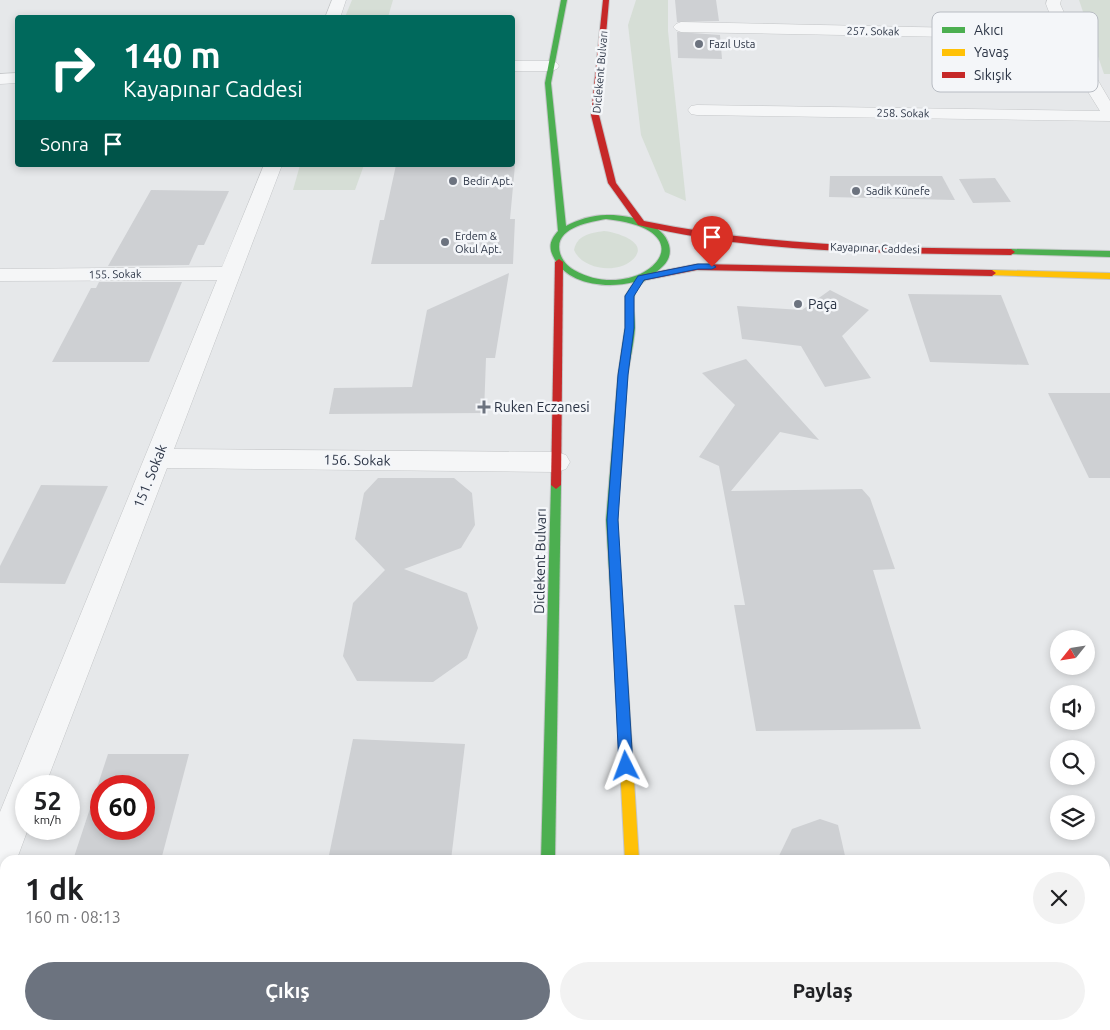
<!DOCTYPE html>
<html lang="tr">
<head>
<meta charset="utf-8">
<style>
  :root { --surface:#fff; --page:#f2f2f2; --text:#202124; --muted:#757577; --accent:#6c737f }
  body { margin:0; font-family:Ubuntu,sans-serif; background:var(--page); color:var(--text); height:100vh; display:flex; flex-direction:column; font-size:19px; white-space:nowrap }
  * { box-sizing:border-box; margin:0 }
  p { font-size:16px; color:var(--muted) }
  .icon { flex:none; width:28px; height:28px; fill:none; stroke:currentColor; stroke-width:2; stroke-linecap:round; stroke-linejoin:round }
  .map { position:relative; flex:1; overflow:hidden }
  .side { position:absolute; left:0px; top:855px; width:1110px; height:175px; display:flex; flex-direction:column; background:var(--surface); border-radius:15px 15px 0 0; box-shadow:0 2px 8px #0003 }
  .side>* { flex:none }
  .top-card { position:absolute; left:15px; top:15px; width:500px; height:152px; border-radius:5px; box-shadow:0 2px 8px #0003; background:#00695c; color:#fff; overflow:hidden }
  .needle { width:32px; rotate:240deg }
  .controls { position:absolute; left:1050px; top:630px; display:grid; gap:10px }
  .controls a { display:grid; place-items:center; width:45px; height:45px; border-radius:50%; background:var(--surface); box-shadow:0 2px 8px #0003; font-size:25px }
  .speed { position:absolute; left:15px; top:775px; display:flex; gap:10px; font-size:25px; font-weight:700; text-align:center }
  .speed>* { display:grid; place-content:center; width:65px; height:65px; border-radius:50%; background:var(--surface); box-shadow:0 2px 8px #0003; line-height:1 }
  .speed small { font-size:12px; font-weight:400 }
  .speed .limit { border:8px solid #d22; background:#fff; color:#111 }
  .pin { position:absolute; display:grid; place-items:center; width:42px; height:42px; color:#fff; margin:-51px -21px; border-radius:50% 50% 50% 0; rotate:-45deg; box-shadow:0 0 5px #0007 }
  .pin .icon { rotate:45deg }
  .me { position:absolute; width:55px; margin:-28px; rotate:357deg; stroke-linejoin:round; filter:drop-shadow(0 0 4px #0008) }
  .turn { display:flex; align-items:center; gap:18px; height:105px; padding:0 25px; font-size:22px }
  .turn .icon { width:65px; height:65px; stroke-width:2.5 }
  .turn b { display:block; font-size:35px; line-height:42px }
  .then { display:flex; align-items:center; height:48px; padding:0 25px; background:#0003; gap:10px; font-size:19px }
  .round { display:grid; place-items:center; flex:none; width:52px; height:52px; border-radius:26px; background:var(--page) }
  .headline { display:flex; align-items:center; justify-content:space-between; height:85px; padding:0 25px }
  h1 { font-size:30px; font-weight:700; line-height:38px }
  .cta { display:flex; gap:10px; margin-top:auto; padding:10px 25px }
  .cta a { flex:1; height:58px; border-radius:30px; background:var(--accent); color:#fff; font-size:20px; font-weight:700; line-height:58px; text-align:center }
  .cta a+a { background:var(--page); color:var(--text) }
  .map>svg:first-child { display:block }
  .green { fill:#d6ded6 }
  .building { fill:#ced0d3; fill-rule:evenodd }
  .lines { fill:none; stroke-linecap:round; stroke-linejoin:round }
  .street-casing { stroke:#c4c6c8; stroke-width:1 }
  .fast-casing { stroke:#c4c6c8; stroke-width:2 }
  .slow-casing { stroke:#c4c6c8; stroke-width:2 }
  .jam-casing { stroke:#c4c6c8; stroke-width:2 }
  .street { fill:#f5f6f7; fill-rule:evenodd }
  .fast { fill:#4caf50; fill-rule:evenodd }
  .slow { fill:#ffc107; fill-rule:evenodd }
  .jam { fill:#c62828; fill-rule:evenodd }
  .route { fill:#1a73e8; stroke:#114b97 }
  .poi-dot { fill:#6c737f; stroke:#f4f6f9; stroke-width:2 }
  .labels { text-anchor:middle; stroke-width:5; stroke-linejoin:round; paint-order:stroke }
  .far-street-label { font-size:11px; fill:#2b3445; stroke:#f4f6f9 }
  .far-poi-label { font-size:11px; fill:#2b3445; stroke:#f4f6f9; text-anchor:start }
  .poi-label { font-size:14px; fill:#2b3445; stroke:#f4f6f9; text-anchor:start }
  .street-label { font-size:14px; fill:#2b3445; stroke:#f4f6f9 }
  .key { fill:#f4f6f9; stroke:#b8bcc3; stroke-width:1 }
  .key-label { font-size:14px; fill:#2b3445 }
</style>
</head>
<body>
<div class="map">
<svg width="1110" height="1030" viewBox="0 0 1110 1030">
  <rect width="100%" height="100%" fill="#e6e8ea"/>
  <g class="green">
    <path d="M352 0H393L388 17H345Z"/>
    <path d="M636 0H668V31L686 201 665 192 641 135 628 25Z"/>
    <path d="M1079 0H1110V74H1104Z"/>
    <path d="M300 165H364L355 190H293Z"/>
    <path d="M604 231C616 232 653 243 631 261 615 274 582 269 574 250 577 235 590 233 604 231Z"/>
  </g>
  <g class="building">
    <path d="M675 0H716L719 21 677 22Z"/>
    <path d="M677 32 720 35 722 59 678 58Z"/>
    <path d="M396 165H515L510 219H515L513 264H371L380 220H384Z"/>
    <path d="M830 176H942L955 200 829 197Z"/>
    <path d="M995 178 1011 202 973 203 959 179Z"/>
    <path d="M151 190 229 191 204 245H198L189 265 108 266Z"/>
    <path d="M509 273 495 358H486L484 413 329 414 334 388 412 387 427 310Z"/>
    <path d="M99 282H182L149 362H52L91 288H96Z"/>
    <path d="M830 290 869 310 842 336 871 378 825 387 801 346 742 339 737 306 802 310Z"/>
    <path d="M908 294 1001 295 1029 365 930 362Z"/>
    <path d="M746 359 819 440 780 432 731 491 862 489 870 498 895 569 873 570 921 729 756 731 734 605H745L719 466 699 457 735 405 702 373Z"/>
    <path d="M1048 393H1110V478H1089Z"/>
    <path d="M378 478H454L472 493 475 525 461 548 404 569 467 593 478 628 467 658 433 682 357 681 343 656 353 603 385 570 355 539 364 493Z"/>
    <path d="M41 485 108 486 65 584 0 583V566Z"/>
    <path d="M353 739 465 744 451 860H328Z"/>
    <path d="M108 754H189L161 860H73ZM101 786H144V829H101Z"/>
    <path d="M820 819 838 825 846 860H777L792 829Z"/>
  </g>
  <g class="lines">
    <g class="street-casing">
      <g id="street">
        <path d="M332 0H346L340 18H325Z"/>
        <path d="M1047 0H1061L1060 4 1086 60 1110 101V121L697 115 691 114 688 110 691 106 697 105 1100 111 1077 74 1060 39 681 32 676 30 673 27 676 24 681 22 1056 30 1046 4Z"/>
        <path d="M512 61H551L557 63 559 66 557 69 551 71H512Z"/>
        <path d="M18 73V83L0 84V74Z"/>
        <path d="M264 165H282L174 449 557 452 566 455 570 462 566 469 557 472 167 468 45 786H26V829H28L18 856 16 860H5V872L0 874V812L217 280 0 281V269L222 267Z"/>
      </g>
    </g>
    <g class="fast-casing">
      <g id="fast">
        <path d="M561 0H567L551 83 566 226C577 220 592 215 606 215 627 214 663 222 669 245 676 272 636 275 634 298 633 308 635 318 635 328 634 344 630 359 628 373 625 401 624 429 622 457 621 478 617 500 618 521 618 565 623 609 626 653L624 657 620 658 616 657 614 653 606 520 618 375 625 328V296L634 282C607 289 566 285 553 256 548 246 551 239 558 231L545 83ZM606 219C717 231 638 307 574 270 567 266 562 260 560 253 553 228 589 222 606 219Z"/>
        <path d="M1011 249 1110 251V257L1008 254V250Z"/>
        <path d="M556 481 561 485 555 860H541L551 485Z"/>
      </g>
    </g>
    <g class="slow-casing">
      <g id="slow">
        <path d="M992 270 1110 273V279L989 275 988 273Z"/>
        <path d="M620 648 624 649 626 653 639 860H625L614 653 616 649Z"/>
        <rect x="633" y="1025" width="16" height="5"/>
      </g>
    </g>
    <g class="jam-casing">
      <g id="jam">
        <path d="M603 0H609L599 115 616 183 644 221C765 246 887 248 1011 249L1015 252 1011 255C887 253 760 254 638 225L608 183 591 115Z"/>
        <path d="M559 259 563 262 561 485 556 489 551 485 555 262Z"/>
        <path d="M697 264 992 270 996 273 992 276 697 270 641 281 637 278 641 275Z"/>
        <rect x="536" y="1025" width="16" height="5"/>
      </g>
    </g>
    <use href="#street" class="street"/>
    <use href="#fast" class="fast"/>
    <use href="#slow" class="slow"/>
    <use href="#jam" class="jam"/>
  </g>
  <path class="route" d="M698 264H712L716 267 712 269H698L644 280 634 296V328L628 375 618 520 633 766 631 770 626 772 621 770 619 766 607 520 618 375 625 328V296L638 276Z"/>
  <g class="poi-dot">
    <circle cx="699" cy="44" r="5"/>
    <circle cx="453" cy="181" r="5"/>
    <circle cx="856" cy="191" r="5"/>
    <circle cx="445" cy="242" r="5"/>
    <circle cx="798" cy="304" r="5"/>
    <path d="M481.5 399.5h5v5h5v5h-5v5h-5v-5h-5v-5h5z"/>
  </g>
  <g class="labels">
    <g class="far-street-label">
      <text transform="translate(873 31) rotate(1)" y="4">257. Sokak</text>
      <text transform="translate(600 72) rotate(-85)" y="4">Diclekent Bulvarı</text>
      <text transform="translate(903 113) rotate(1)" y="4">258. Sokak</text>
      <text transform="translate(875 248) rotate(2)" y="4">Kayapınar Caddesi</text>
      <text transform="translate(115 274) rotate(-1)" y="4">155. Sokak</text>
    </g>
    <g class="far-poi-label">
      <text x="709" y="48">Fazıl Usta</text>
      <text x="463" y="185">Bedir Apt.</text>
      <text x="866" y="195">Sadik Künefe</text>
      <text x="455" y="240">Erdem &amp;<tspan x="455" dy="13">Okul Apt.</tspan></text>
    </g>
    <g class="poi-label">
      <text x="808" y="309">Paça</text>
      <text x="494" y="412">Ruken Eczanesi</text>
    </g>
    <g class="street-label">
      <text transform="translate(357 460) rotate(1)" y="5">156. Sokak</text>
      <text transform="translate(150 476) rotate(-68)" y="5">151. Sokak</text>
      <text transform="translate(540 561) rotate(-89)" y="5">Diclekent Bulvarı</text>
    </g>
  </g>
  <rect x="932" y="12" width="166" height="80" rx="8" class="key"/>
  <rect x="942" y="27" width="23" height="6" fill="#4caf50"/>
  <rect x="942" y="49" width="23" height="7" fill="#ffc107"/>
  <rect x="942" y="72" width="23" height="6" fill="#c62828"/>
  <g class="key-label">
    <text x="974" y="35">Akıcı</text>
    <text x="974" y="57">Yavaş</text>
    <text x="974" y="80">Sıkışık</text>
  </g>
</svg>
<div class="controls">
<a><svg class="needle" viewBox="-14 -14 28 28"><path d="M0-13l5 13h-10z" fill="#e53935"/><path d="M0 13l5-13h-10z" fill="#757577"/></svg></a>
<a><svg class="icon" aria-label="sound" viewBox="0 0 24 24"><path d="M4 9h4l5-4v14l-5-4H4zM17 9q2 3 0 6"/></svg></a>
<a><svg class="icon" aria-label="search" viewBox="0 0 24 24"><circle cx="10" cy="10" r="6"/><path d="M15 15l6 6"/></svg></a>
<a><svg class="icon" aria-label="layers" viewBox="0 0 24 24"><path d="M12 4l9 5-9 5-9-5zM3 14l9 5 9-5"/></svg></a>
</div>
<div class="speed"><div>52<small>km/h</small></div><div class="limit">60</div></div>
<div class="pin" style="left:712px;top:267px;background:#d93025"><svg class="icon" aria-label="arrive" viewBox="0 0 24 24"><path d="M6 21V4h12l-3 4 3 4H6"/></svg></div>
<svg class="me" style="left:626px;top:766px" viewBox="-20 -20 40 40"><path d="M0-17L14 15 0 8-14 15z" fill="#1a73e8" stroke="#fff" stroke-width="4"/></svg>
<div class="top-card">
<div class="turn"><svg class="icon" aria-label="right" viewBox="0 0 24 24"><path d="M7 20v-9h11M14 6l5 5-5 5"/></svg><div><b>140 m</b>Kayapınar Caddesi</div></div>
<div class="then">Sonra<svg class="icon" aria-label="arrive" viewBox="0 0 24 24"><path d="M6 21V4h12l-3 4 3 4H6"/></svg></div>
</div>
<section class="side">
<div class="headline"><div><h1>1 dk</h1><p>160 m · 08:13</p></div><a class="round"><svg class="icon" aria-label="close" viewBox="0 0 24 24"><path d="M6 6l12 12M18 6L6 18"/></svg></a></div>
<div class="cta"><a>Çıkış</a><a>Paylaş</a></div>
</section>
</div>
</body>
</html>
